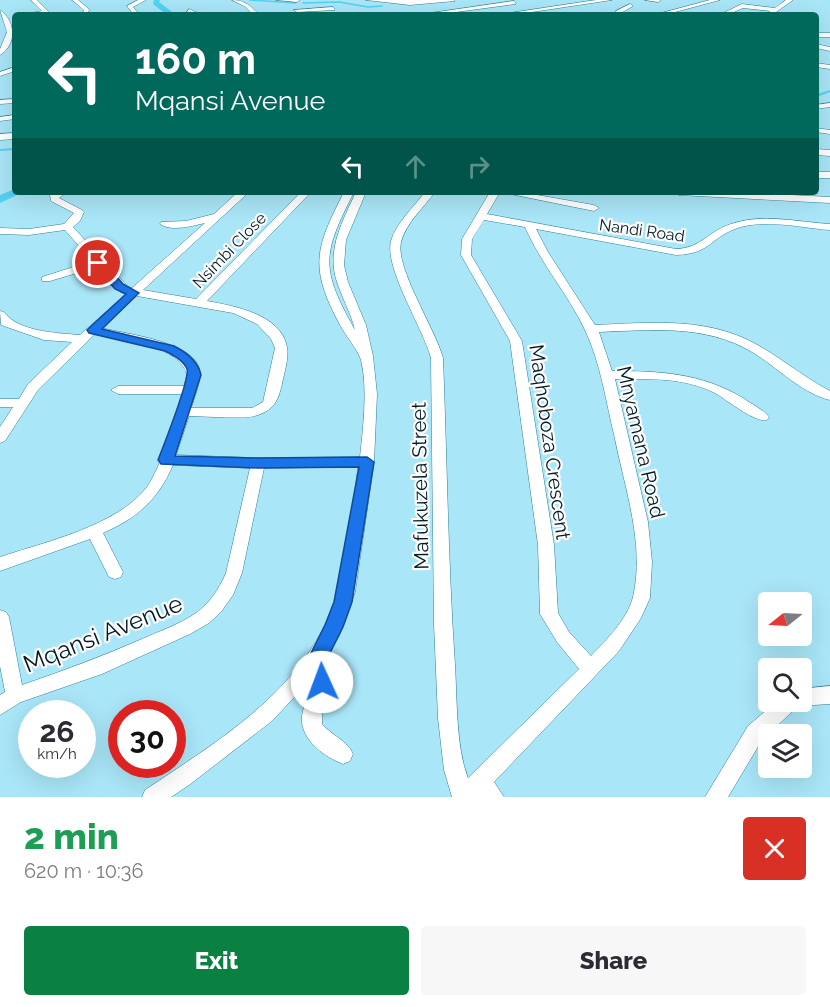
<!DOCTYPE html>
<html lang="en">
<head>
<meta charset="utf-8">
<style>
  :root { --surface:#fff; --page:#f7f7f7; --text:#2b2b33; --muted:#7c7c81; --accent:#0b8043 }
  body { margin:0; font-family:Raleway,sans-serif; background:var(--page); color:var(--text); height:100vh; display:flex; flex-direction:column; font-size:22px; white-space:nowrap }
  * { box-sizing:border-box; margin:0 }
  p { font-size:20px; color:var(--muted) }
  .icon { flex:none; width:33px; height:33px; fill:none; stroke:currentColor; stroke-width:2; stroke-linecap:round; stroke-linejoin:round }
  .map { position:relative; height:797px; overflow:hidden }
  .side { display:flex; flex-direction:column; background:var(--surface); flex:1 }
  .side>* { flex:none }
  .hud { position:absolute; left:12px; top:12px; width:807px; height:183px; border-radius:6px; box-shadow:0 6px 24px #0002; background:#00695c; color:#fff; overflow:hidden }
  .needle { width:39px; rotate:252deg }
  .buttons { position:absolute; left:758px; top:592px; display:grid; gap:12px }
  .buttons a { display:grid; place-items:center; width:54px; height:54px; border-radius:6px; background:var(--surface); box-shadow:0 6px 24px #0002; font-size:30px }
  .speed { position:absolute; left:18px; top:700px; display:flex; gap:12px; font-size:30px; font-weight:700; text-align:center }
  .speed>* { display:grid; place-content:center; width:78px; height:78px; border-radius:50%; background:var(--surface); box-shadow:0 6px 24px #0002; line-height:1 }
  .speed small { font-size:15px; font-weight:400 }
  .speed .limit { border:9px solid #d22; background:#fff; color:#111 }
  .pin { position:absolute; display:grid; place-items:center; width:51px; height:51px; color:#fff; margin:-26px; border:3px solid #fff; border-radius:50%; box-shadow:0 2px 6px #0007 }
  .me { position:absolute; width:66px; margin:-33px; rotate:358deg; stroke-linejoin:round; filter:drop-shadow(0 0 4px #0008) }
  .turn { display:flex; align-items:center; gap:21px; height:126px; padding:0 24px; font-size:27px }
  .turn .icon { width:78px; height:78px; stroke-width:2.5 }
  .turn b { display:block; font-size:42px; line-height:51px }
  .lanes { display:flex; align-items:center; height:57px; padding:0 24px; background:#0003; justify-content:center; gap:30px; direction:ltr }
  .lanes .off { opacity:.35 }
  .round { display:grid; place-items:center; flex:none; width:63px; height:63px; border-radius:6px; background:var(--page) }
  .headline { display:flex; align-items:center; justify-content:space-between; height:102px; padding:0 24px }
  h1 { font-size:36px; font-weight:800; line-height:45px; color:#1e9e55 }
  .button { display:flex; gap:12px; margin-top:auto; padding:12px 24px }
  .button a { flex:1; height:69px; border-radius:6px; background:var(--accent); color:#fff; font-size:24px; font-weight:800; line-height:69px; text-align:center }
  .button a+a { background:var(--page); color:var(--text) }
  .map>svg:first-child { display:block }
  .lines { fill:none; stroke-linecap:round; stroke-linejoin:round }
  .stream-far1 { stroke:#52d2f2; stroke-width:1.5 }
  .stream { stroke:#52d2f2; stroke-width:2 }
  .river { fill:#52d2f2; fill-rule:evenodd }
  .minor-casing { stroke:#2f8095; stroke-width:1 }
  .minor { fill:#fff; fill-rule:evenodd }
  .route { fill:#1a73e8; stroke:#114b97; stroke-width:1.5 }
  .labels { text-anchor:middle; stroke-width:4.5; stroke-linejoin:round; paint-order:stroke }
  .far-street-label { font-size:16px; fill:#021b21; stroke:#fcfcfc }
  .street-label { font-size:20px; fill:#021b21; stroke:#fcfcfc }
  .near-street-label { font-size:24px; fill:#021b21; stroke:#fcfcfc }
</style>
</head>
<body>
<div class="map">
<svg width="830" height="797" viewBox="0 0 830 797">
  <rect width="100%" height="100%" fill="#a9e6f8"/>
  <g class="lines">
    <g class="stream-far1">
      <path d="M250 0 295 3"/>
      <path d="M303 3 339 2 368 7 382 6"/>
    </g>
    <g class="stream">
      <path d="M816 96 830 91"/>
      <path d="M0 150 15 149"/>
    </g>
    <g class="river">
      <path d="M154 0H160L159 2 176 15H167L153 4Z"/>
      <path d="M15 189V192H21L19 194 0 203V195Z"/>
    </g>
    <g class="minor-casing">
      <g id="minor">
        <path d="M31 0H37L52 15H21L42 11Z"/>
        <path d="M72 0H78L89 9 88 15H82L84 10Z"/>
        <path d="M138 0H146L133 7 140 15H134L127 6Z"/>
        <path d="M232 0C245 0 251 6 259 15H253L246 7Z"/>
        <path d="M276 0H300L297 2Z"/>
        <path d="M366 0H454L455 1 410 5Z"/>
        <path d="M596 0H612L512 15H496Z"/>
        <path d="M645 0H661L658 2Z"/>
        <path d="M710 0H720L664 15H654Z"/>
        <path d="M786 0H793L772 15 767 14 770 11 743 8 727 15H719L742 4 775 8Z"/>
        <path d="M514 1 516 4 434 15H417Z"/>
        <path d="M630 4 633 6 621 13 623 15H617L616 11Z"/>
        <path d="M333 7 335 10 297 12 294 10Z"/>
        <path d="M189 9 200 14 201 15 187 12Z"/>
        <path d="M0 10C16 21 17 45 0 55V49L7 32Z"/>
        <path d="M359 13 363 14 364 15H356Z"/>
        <rect x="816" y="33" width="14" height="4"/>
        <path d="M816 44 830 47V51L816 48Z"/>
        <path d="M816 63 830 65V69L816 67Z"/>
        <path d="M15 67V71L0 76V72Z"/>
        <path d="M15 99V103L0 104V100Z"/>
        <path d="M830 103V107L816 109V105Z"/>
        <path d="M15 115V119L0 121V117Z"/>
        <path d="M816 128 830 130V134L816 132Z"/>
        <path d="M15 133V139L0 140V134Z"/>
        <path d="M816 149 830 150V156L816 155Z"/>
        <rect x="816" y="172" width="14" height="6"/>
        <path d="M54 192H67L59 198 82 210 84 212 80 221 73 227 128 287 132 288 205 223C192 226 171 232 160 224L161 222 186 221 214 214 238 192H249L143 290 196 299 301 192H311L207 301C234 306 281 314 287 347 289 359 284 373 282 384 278 400 275 409 258 415 245 420 205 416 189 416L176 455 258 458 360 457C363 429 368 388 361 360 358 350 346 336 340 325 309 267 315 249 344 192H354C322 255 320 268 355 330 351 313 342 298 337 282 326 250 343 220 356 192H366L346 240 344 265 348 282 366 325 373 356 377 394 374 462 355 592 339 636 327 656 332 682 322 714V724C331 735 348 741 353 754L350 761 343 764C322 756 296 736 303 711 306 700 312 689 312 678L272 721 189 785 171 797H142L145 790C218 741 304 690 334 603 348 562 353 510 358 467L264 468 242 573 233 595 221 612 209 623 190 634 102 674 21 702 0 715V695L5 692 0 666V610L6 612 9 617 22 685C63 671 103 656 142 639 160 631 180 624 196 613 210 603 219 589 226 573L250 468 173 465C158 500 137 518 103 533L123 572 121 577 115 579 109 577 90 539 0 571V557C45 542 117 526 147 487 162 466 174 419 182 394H118L111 390 118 386H184L187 375C181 345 121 340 95 334L38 390 5 441 0 443V427L13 407H0V399H19L28 384 72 342 44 340 1 325 0 311 4 312C18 332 58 333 80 335L126 294 120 292 97 267 50 281H42V277L92 261 65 230 29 235 0 234V228L29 229 64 224 74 213 51 201 50 195ZM137 296 233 313 257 324 271 339 275 348 263 402 252 408H191C194 398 199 386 200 376 203 342 125 334 101 328Z"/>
        <path d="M425 192H435C424 207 406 223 401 242 395 268 435 328 443 358 447 460 448 563 455 665 457 698 456 748 468 778L579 669 557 642 540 614 538 545 510 341 461 255 462 239 490 192H520L594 205 599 208 594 211 500 192 487 214 676 249C702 248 708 231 731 224 762 213 798 222 830 224V230C801 228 764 218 735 229 709 239 710 254 676 255L536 229 548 252 595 325C647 323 700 317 748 340 777 354 801 376 830 391V400C801 393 777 367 752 352 705 324 651 330 599 332L612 371C660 371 701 373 743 398 751 404 763 409 769 417L767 420C755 423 727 400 715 393 683 377 649 379 615 379L648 522 652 562 650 598 641 618 619 651 494 782 504 797H452L444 770 438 718 434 624 431 358C423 328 384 268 391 241 396 223 414 207 425 192ZM484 220 525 227C541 264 568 294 585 330 601 364 606 402 615 439 625 489 645 545 633 597 627 620 607 639 591 656L569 632 558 613 554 545 522 341 471 255 472 239Z"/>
        <path d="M674 192H733L830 197V203L679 195Z"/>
        <path d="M830 686V704L798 706 762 740 728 797H705L748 726 776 702H801V689Z"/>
      </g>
    </g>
    <use href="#minor" class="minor"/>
  </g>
  <path class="route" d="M98 259 102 260 123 284 139 293 102 329 174 346C186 352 198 361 201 375L175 456 258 458 367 457 374 462 352 602 343 627 328 657 332 682 329 688 322 690 315 688 309 657 325 625 334 602 359 467 258 468 161 464 158 460C163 447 190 379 187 369 183 360 173 355 165 351L89 333 87 330 89 328 126 294 115 289 94 265 92 263Z"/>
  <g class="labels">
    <g class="far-street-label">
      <text transform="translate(642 230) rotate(8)" y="6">Nandi Road</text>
      <text transform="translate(229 250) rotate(-46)" y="6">Nsimbi Close</text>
    </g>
    <g class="street-label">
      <text transform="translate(550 442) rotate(82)" y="7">Maqhoboza Crescent</text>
      <text transform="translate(641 442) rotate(77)" y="7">Mnyamana Road</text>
      <text transform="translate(420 486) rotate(-91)" y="7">Mafukuzela Street</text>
    </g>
    <g class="near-street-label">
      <text transform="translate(103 634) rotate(-22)" y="8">Mqansi Avenue</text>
    </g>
  </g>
</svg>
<div class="buttons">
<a><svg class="needle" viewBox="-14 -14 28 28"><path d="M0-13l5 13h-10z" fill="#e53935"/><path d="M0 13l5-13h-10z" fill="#7c7c81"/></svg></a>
<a><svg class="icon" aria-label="search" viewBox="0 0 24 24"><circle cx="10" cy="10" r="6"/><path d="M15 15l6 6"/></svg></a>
<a><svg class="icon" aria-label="layers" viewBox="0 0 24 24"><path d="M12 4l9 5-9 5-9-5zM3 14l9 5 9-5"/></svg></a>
</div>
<div class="speed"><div>26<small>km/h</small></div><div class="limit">30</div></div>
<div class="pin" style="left:98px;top:263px;background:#d93025"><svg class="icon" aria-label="arrive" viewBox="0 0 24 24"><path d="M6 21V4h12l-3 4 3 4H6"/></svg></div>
<svg class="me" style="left:322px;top:682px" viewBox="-20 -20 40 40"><circle r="19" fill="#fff"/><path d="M0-13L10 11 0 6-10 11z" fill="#1a73e8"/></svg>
<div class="hud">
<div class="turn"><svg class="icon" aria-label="left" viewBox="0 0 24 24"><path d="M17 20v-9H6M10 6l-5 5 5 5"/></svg><div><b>160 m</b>Mqansi Avenue</div></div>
<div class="lanes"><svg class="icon" aria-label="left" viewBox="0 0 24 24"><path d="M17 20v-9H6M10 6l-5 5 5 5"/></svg><svg class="icon off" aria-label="ahead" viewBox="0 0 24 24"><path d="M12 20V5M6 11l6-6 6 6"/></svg><svg class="icon off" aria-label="right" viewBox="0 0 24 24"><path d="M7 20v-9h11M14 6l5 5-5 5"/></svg></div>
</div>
</div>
<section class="side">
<div class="headline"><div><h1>2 min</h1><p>620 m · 10:36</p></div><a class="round" style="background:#d93025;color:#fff"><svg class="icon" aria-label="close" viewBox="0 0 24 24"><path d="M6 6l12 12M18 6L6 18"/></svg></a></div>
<div class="button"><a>Exit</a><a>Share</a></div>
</section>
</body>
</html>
